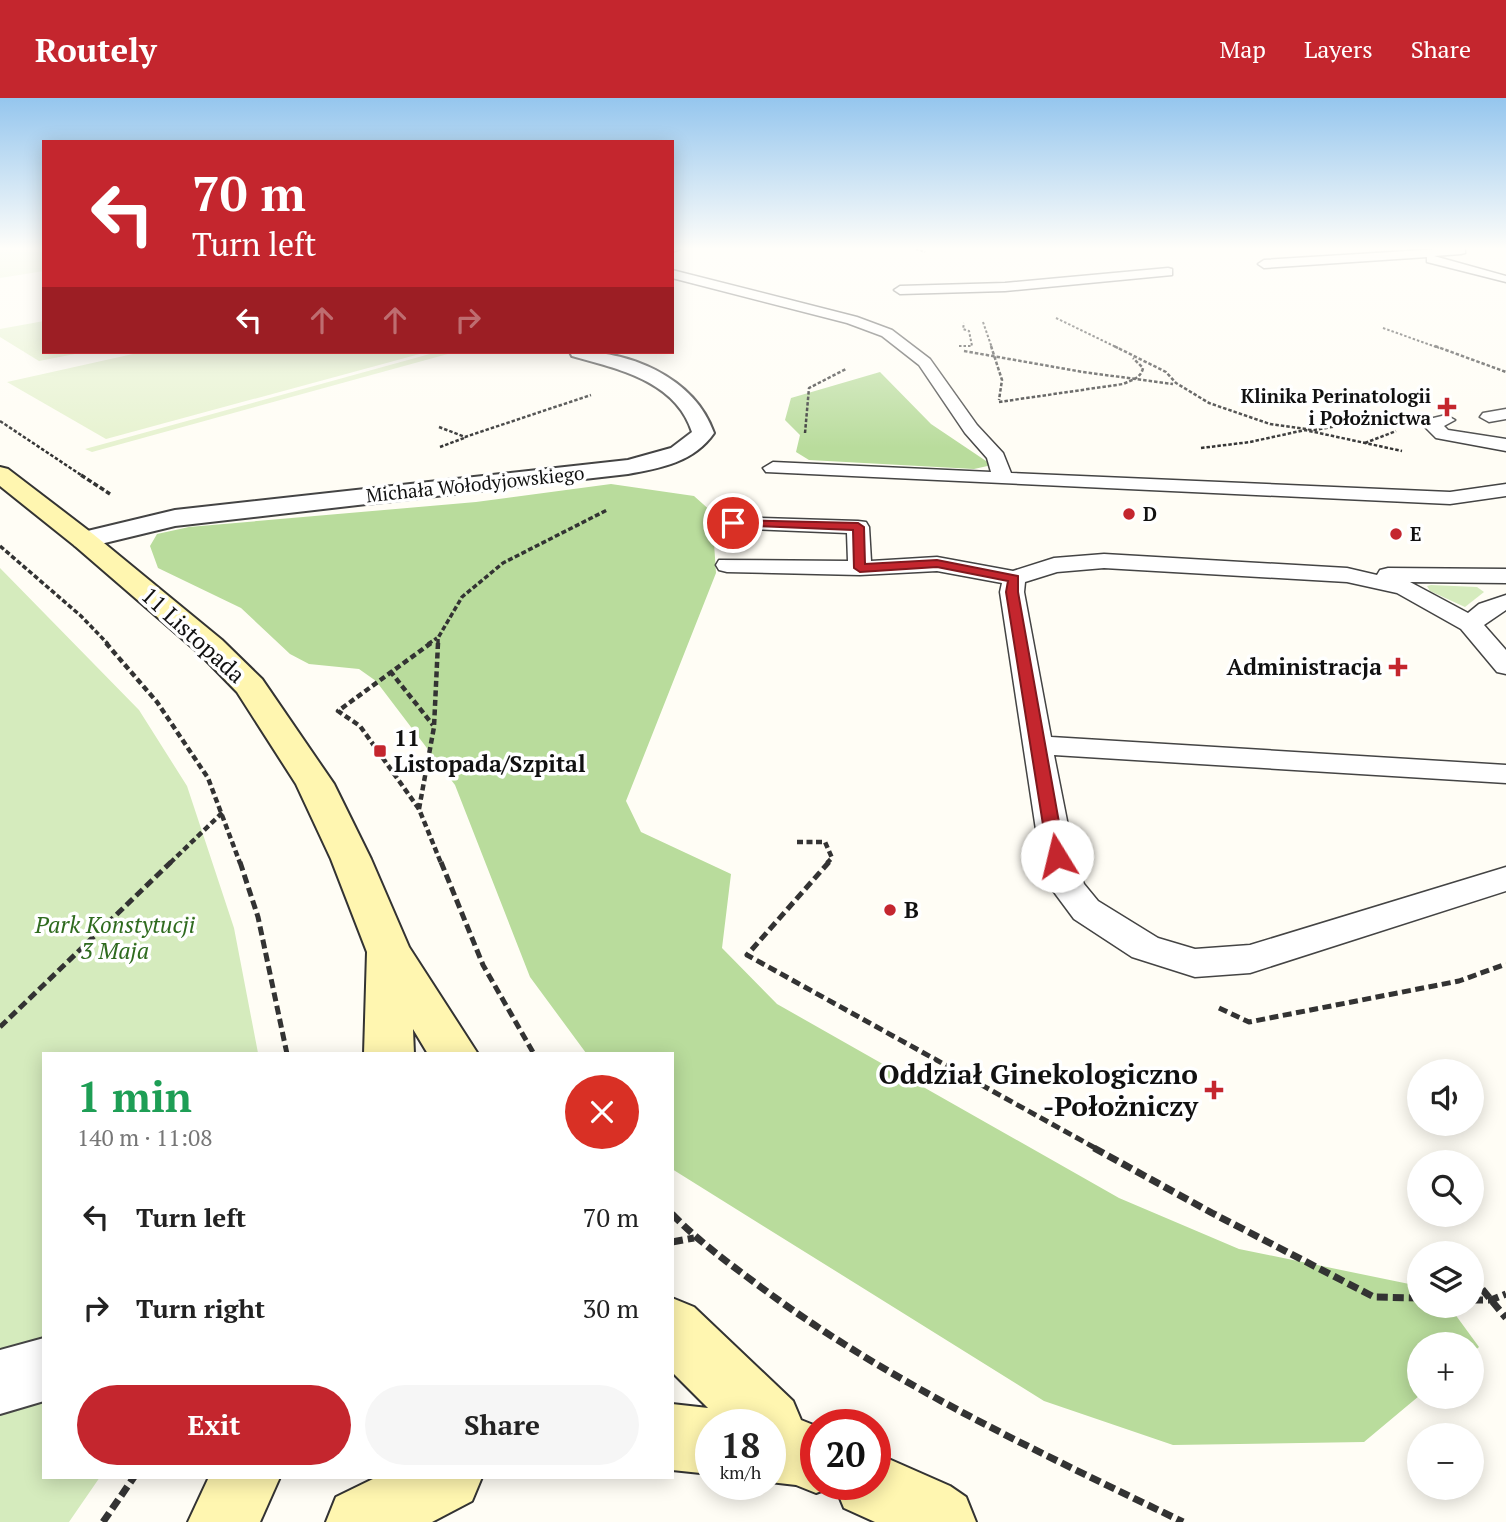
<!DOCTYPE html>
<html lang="en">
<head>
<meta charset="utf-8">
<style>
  :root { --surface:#fff; --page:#f6f6f6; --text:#222; --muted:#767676; --accent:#c4262e }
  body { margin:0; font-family:"PT Serif",serif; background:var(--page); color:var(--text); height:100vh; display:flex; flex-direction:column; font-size:26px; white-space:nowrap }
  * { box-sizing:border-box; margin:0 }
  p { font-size:23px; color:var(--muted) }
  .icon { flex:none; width:38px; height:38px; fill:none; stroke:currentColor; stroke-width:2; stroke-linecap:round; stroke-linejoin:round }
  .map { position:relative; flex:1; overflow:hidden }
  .side { position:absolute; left:42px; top:954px; width:632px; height:427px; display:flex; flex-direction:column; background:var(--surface); border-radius:0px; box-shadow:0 4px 18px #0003 }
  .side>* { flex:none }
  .guide { position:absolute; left:42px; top:42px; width:632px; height:214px; border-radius:0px; box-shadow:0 4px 18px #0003; background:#c4262e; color:#fff; overflow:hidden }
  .buttons { position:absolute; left:1407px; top:961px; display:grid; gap:14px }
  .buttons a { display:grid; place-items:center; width:77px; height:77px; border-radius:50%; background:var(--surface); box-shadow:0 4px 18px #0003; font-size:35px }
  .speed { position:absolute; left:695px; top:1311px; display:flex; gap:14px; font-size:35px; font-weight:700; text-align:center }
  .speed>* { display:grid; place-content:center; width:91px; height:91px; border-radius:50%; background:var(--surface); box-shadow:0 4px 18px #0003; line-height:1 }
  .speed small { font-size:18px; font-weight:400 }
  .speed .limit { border:10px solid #d22; background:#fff; color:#111 }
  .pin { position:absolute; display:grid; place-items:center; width:60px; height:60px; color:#fff; margin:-30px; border:4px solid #fff; border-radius:50%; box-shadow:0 2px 7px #0007 }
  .me { position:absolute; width:77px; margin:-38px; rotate:351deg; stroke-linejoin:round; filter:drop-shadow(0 0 5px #0008) }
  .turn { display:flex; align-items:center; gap:24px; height:147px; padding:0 35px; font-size:32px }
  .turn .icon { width:91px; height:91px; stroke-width:2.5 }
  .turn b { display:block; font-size:49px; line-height:60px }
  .lanes { display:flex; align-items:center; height:66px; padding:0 35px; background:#0003; justify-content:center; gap:35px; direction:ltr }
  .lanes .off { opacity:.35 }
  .round { display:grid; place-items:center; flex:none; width:74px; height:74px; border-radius:37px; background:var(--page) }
  .summary { display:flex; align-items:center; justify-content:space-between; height:119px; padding:0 35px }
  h1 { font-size:42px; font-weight:700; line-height:52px; color:#1e9e55 }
  .cta { display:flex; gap:14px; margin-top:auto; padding:14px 35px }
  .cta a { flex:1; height:80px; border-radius:42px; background:var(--accent); color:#fff; font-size:28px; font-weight:700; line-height:80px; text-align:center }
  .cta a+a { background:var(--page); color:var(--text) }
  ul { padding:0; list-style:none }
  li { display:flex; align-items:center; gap:21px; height:91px; padding:0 35px }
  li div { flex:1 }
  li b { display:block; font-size:26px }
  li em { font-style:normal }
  header { display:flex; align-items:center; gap:42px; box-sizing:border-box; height:98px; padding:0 35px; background:var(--accent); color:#fff }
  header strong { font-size:33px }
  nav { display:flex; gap:38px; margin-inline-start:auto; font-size:24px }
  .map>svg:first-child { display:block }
  .green { fill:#d5ebbd }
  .forest { fill:#b9dc9c }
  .pitch { fill:#e6f2cf }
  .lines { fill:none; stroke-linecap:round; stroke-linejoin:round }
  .lane-casing { stroke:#444; stroke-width:3 }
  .street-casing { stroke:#444; stroke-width:4 }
  .secondary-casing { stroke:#333; stroke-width:4 }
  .path-far5 { stroke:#333; stroke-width:2; stroke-dasharray:2.5 2; stroke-linecap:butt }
  .path-far4 { stroke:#333; stroke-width:2.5; stroke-dasharray:3.5 2; stroke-linecap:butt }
  .path-far3 { stroke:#333; stroke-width:3.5; stroke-dasharray:5 2.5; stroke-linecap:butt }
  .path-far2 { stroke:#333; stroke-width:4.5; stroke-dasharray:6 3.5; stroke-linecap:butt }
  .path-far1 { stroke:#333; stroke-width:5; stroke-dasharray:9 4.5; stroke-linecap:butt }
  .path { stroke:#333; stroke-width:7; stroke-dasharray:11 5; stroke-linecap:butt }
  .lane { fill:#fff; fill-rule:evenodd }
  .street { fill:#fff; fill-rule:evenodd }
  .secondary { fill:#fff6b0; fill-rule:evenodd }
  .route { fill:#c4262e; stroke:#7f191e; stroke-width:2 }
  .poi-dot { fill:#c4262e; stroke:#fff; stroke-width:2.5 }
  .labels { text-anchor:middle; stroke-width:7; stroke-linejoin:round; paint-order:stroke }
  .far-poi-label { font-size:19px; font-weight:bold; fill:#111; stroke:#fff; text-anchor:start }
  .far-street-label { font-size:19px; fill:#111; stroke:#fff }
  .street-label { font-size:23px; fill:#111; stroke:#fff }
  .poi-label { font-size:23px; font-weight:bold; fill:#111; stroke:#fff; text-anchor:start }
  .park-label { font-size:23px; font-style:italic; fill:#2f6b1f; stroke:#fff }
  .near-poi-label { font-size:28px; font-weight:bold; fill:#111; stroke:#fff; text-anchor:end }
</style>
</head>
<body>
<header>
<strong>Routely</strong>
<nav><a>Map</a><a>Layers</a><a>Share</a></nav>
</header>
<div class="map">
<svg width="1506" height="1424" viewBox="0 0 1506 1424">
  <rect width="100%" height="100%" fill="#fffdf5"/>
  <g class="green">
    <path d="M0 470 139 612 187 688 234 830 258 955 44 956V1379H100L69 1424H0Z"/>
    <path d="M1431 487 1477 489 1484 494 1465 509 1430 493 1427 488Z"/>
  </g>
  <g class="forest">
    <path d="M880 274 931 326 992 367 974 371 809 362 796 354 800 337 785 322 791 300Z"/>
    <path d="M611 386 694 398 712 414 716 475 626 703 641 734 731 776 722 850 777 906 1119 1100 1239 1151 1419 1188V1208H1449L1479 1249 1472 1255V1246H1419V1298L1364 1344 1173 1347 1044 1303 672 1071V956L586 955 530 879 455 687 376 583 359 571 309 566 290 556 241 510 158 470 150 448 157 436 189 429 476 404Z"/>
  </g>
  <g class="pitch">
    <path d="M0 151H44V173L0 180Z"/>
    <path d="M44 223V254H85L39 263 0 239V231Z"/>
    <path d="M142 254H427L106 341 7 284Z"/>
    <path d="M437 254H455L92 354 85 351Z"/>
  </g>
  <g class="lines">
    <g class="lane-casing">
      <g id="lane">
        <path d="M672 151H680L672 154Z"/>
        <path d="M1439 151H1465V155L1461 156 1434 158 1506 178V184L1427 164V159L1264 170 1258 166 1264 162Z"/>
        <path d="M1168 170 1172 171V177L1005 193 900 196 894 192 900 188 1005 185Z"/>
        <path d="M672 172 857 219 892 232 930 261 977 327 1003 355 1011 375 1450 394 1506 386V398L1450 406 766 374 763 370 773 364 991 374 987 360 965 335 919 267 882 238 847 225 672 180Z"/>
        <path d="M1506 311V321L1489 324 1480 319 1483 315Z"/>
        <path d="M1446 317 1455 322 1444 328 1448 332 1506 341V353L1436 340 1422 326 1425 322Z"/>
        <path d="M733 419 858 423 866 424 869 429 871 463 937 459 1013 473 1054 460 1104 456 1347 470 1377 477 1380 472 1388 470 1506 471V485L1410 484 1468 515 1479 506 1506 497V512L1484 527 1506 552V576L1497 574 1461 531 1397 495 1347 484 1104 470 1057 474 1025 484 1024 494 1051 639 1506 667V685L1054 657 1074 758 1084 786 1098 803 1158 840 1195 851 1250 847 1506 769V793L1250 875 1195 879 1132 859 1074 821 1051 790 1040 758 1000 494 1002 485 937 473 860 477 727 474 719 472 716 467 719 462 848 463 847 435 725 430 722 425 725 420Z"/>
      </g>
    </g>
    <g class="street-casing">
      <g id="street">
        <path d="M570 254C626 251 694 278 714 335 694 364 661 370 628 376L175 428 84 450 75 448 71 442 75 436 175 412 628 362 671 350 692 334C676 283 618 271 572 258Z"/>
        <path d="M44 1240V1303L0 1316V1252Z"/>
      </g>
    </g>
    <g class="secondary-casing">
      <g id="secondary">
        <path d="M0 369 8 371 93 436 222 542 262 581 334 686 371 761 409 849 478 956H428L413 931 414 956H364L367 854 331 761 296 686 237 594 200 556 75 448 0 388Z"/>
        <path d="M672 1200 694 1209 793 1303 801 1322 816 1328V1386H875V1355L950 1388 966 1399 976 1424H875L844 1410 835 1388 816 1395 796 1387 770 1384V1326H710V1376L672 1372V1306L708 1310 672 1274Z"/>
        <path d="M209 1379H280L260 1424H188Z"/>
        <path d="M377 1379H482L472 1403 432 1424H326L336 1399Z"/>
      </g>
    </g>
    <g class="path-far5">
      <path d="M916 151 925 154"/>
      <path d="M1056 220 1118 250"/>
      <path d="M983 224 992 250"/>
      <path d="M1383 230 1439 250"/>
      <path d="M959 248H972L969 233 963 231 964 225"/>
    </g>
    <g class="path-far4">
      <path d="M991 248 1002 282 999 302"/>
      <path d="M1114 248 1166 274 1176 285 1209 305 1270 326 1314 332 1396 318"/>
      <path d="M1435 248 1506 274"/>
      <path d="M964 253 1083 274 1173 286"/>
      <path d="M999 304 1123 286C1132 282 1141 280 1143 270L1133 260"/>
      <path d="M0 323 84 379"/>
      <path d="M439 329 465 339 591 297"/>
      <path d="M805 335 809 290 846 271"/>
      <path d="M1365 345 1396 333"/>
      <path d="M440 349 464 340"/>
      <path d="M1201 350 1250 344 1305 332 1402 353"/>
    </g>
    <g class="path-far3">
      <path d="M81 377 110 396"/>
      <path d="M0 448 81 518 108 546"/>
      <path d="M428 546 437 540"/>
      <path d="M438 546V540L462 499 503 465 607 412"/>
    </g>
    <g class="path-far2">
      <path d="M106 545 157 604 208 680 240 765"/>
      <path d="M438 545 434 629 419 711 441 765"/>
      <path d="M390 573 433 627"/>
      <path d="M419 711 360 628 338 613 431 545"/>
      <path d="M797 744H825L832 760 827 765"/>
      <path d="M170 765 223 714"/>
    </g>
    <g class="path-far1">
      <path d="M240 764 258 819 287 956"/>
      <path d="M441 764 483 867 534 956"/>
      <path d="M829 764 747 857 1097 1051"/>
      <path d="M1219 910 1249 924 1459 883 1506 866"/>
      <path d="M0 929 171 764"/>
    </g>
    <g class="path">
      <path d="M1094 1050 1212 1115 1374 1199 1419 1200"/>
      <path d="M672 1116C699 1144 730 1166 762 1190 891 1286 1039 1354 1183 1424"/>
      <path d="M672 1144 694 1140"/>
      <path d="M1472 1179 1506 1220"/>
      <path d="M1472 1202H1491L1506 1196"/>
      <path d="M103 1424 134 1379"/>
    </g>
    <use href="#lane" class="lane"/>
    <use href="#street" class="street"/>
    <use href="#secondary" class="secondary"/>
  </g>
  <linearGradient id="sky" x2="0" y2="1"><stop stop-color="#95c6ee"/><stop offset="0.43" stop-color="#fffefa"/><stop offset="1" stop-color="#fffefa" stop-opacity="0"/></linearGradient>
  <rect width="1506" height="350" fill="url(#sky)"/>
  <path class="route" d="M733 422 858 425 864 429 865 466 937 462 1018 478V494L1065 758 1063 762H1051L1048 758 1006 494 1008 483 937 469 860 474 854 470 853 432 730 427V423Z"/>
  <g class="poi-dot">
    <path d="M1443.5 298.5h7v7h7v7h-7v7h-7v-7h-7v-7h7z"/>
    <circle cx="1129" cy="416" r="7"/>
    <circle cx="1396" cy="436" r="7"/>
    <path d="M1394.5 558.5h7v7h7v7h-7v7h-7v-7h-7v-7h7z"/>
    <rect x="373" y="646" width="14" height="14" rx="3.5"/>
    <circle cx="890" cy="812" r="7"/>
    <path d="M1210.5 981.5h7v7h7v7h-7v7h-7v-7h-7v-7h7z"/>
  </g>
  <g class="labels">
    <g class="far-poi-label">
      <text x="1431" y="305" text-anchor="end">Klinika Perinatologii<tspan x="1431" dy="22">i Położnictwa</tspan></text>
      <text x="1143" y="423">D</text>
      <text x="1410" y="443">E</text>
    </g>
    <g class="far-street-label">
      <text transform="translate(475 386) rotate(-6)" y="7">Michała Wołodyjowskiego</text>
    </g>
    <g class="street-label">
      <text transform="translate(193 537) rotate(42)" y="8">11 Listopada</text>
    </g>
    <g class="poi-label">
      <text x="1382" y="577" text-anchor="end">Administracja</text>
      <text x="394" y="648">11<tspan x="394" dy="26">Listopada/Szpital</tspan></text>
      <text x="904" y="820">B</text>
    </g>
    <g class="park-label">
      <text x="115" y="835">Park Konstytucji<tspan x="115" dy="26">3 Maja</tspan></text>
    </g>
    <g class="near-poi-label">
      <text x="1198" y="986">Oddział Ginekologiczno<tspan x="1198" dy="32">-Położniczy</tspan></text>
    </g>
  </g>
</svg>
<div class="buttons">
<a><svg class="icon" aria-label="sound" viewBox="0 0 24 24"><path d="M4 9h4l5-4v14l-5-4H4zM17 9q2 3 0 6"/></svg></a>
<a><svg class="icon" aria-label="search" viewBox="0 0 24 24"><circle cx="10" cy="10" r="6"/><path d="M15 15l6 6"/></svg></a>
<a><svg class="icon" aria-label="layers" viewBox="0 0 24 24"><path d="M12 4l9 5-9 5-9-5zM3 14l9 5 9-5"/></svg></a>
<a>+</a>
<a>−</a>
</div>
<div class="speed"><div>18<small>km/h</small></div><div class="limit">20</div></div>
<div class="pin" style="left:733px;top:425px;background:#d93025"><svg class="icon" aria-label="arrive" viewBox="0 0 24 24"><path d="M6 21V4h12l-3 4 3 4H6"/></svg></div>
<svg class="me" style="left:1057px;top:758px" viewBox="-20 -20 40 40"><circle r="19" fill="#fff"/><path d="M0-13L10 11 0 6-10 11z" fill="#c4262e"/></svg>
<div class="guide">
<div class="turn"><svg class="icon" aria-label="left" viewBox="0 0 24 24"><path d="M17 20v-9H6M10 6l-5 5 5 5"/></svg><div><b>70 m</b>Turn left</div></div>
<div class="lanes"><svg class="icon" aria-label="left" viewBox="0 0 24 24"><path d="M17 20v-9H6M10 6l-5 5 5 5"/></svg><svg class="icon off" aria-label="ahead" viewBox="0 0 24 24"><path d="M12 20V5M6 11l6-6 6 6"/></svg><svg class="icon off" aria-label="ahead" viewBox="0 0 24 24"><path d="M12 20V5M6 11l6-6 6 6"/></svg><svg class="icon off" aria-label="right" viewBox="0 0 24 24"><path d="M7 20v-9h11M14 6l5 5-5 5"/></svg></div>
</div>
<section class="side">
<div class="summary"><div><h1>1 min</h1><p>140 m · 11:08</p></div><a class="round" style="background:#d93025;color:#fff"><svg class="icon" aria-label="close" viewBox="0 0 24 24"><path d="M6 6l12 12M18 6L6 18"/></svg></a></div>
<ul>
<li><svg class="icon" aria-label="left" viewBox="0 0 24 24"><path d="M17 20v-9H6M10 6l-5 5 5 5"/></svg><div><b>Turn left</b></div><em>70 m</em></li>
<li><svg class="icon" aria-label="right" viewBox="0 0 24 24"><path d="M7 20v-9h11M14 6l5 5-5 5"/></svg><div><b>Turn right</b></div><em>30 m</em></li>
</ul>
<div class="cta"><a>Exit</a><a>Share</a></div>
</section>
</div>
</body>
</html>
